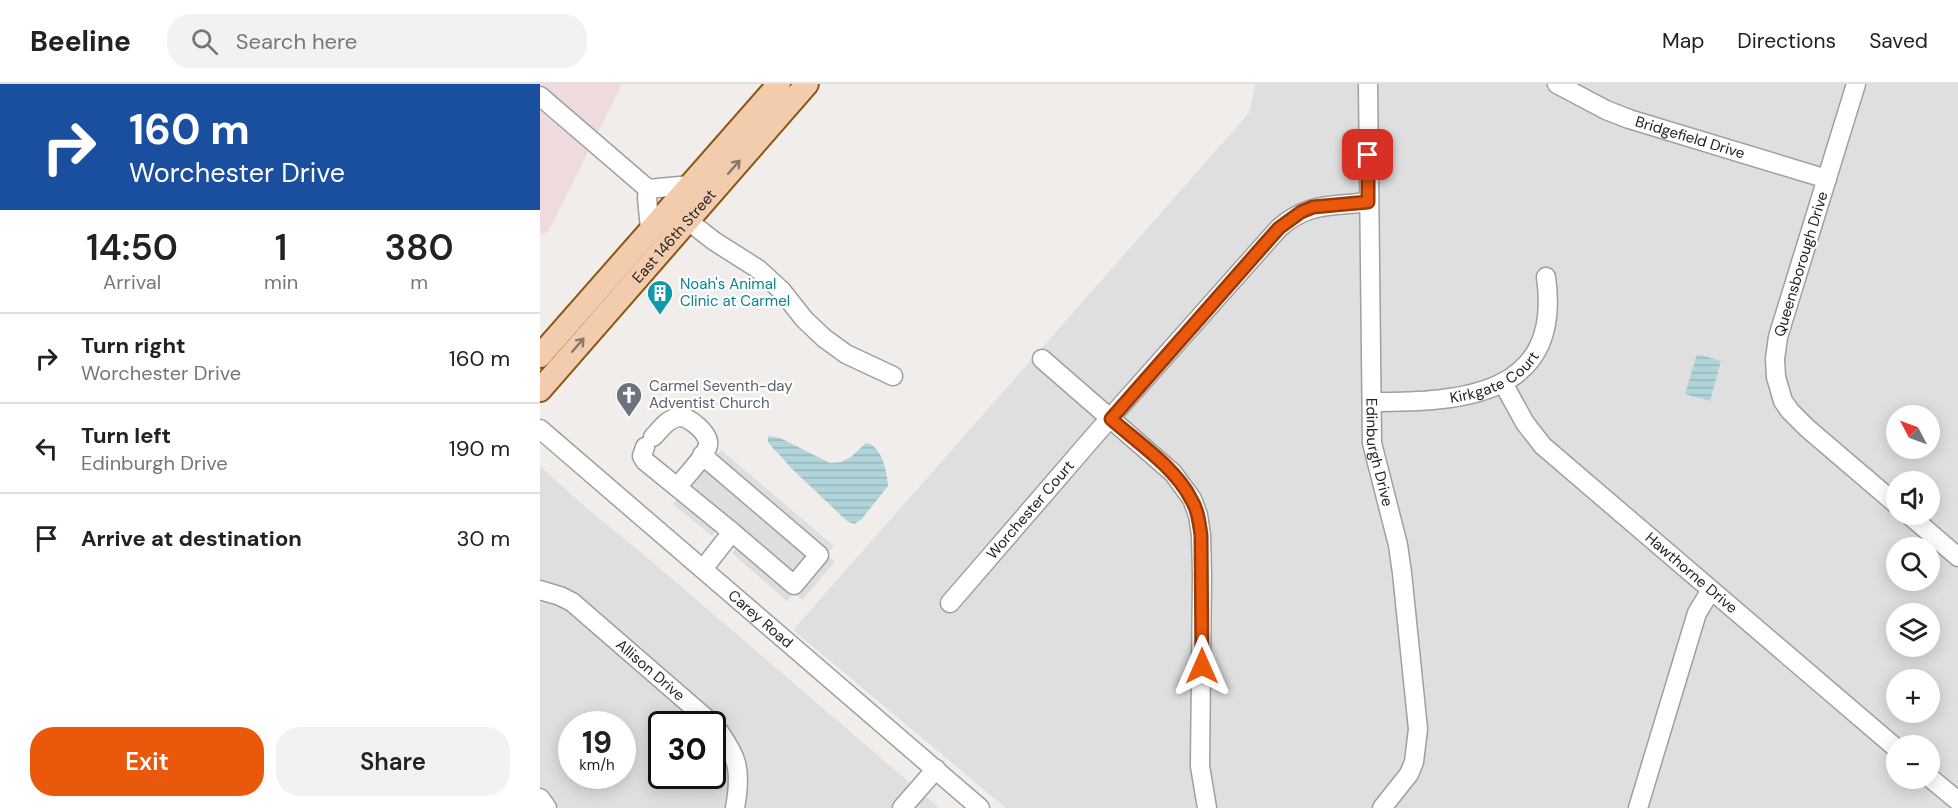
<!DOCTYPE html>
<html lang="en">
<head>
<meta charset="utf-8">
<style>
  :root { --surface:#fff; --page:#f2f2f2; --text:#222; --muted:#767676; --line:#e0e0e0; --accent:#ea580c }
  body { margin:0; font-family:"DM Sans",sans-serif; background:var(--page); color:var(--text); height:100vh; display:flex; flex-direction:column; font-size:22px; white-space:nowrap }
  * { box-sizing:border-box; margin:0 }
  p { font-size:20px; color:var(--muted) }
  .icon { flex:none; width:33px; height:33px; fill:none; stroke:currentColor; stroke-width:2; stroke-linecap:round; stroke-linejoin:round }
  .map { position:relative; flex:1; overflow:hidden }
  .drawer { display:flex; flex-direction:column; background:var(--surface); width:540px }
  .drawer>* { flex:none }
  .guide { background:#1a4fa0; color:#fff; overflow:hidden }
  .needle { width:39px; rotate:311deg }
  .buttons { position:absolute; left:1346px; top:321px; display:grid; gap:12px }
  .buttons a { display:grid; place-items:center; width:54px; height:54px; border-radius:50%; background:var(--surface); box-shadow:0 3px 15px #0003; font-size:30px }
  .speed { position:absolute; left:18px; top:627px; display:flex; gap:12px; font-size:30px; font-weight:700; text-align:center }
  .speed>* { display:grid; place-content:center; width:78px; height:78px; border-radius:50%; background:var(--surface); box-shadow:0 3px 15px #0003; line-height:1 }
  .speed small { font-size:15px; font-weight:400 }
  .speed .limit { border:3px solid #111; border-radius:9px; background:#fff; color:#111 }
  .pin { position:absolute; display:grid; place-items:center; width:51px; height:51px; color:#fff; margin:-26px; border-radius:12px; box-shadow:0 3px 9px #0006 }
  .me { position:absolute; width:66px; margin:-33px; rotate:0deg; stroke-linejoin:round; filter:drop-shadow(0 0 4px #0008) }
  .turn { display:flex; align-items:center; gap:21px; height:126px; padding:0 30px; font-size:27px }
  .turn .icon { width:78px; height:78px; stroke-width:2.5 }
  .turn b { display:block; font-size:42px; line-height:51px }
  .eta { display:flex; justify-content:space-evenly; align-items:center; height:102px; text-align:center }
  .eta b { font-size:36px; font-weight:600; line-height:42px }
  .button { display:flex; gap:12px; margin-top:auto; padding:12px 30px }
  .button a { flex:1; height:69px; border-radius:24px; background:var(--accent); color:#fff; font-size:24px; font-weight:600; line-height:69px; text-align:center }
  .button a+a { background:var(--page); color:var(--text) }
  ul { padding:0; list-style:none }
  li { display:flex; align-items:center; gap:18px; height:90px; padding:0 30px; border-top:2px solid var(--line) }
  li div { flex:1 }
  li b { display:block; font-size:22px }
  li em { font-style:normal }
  header { display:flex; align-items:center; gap:36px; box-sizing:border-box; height:84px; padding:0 30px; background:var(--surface); border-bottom:2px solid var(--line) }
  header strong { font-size:28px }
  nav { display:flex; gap:33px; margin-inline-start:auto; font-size:21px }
  .search { width:420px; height:54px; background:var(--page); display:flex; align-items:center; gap:15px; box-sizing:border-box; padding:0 21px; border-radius:24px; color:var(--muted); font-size:22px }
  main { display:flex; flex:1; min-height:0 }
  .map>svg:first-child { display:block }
  .residential { fill:#e0dfdf; fill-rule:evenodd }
  .commercial { fill:#efdbdd }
  .parking { fill:#dedede }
  .water { fill:url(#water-rules) }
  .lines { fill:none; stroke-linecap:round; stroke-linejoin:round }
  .minor-casing { stroke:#9f9f9f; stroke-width:21 }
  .major-casing { stroke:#8d5512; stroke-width:26 }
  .minor { stroke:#fff; stroke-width:18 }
  .major { stroke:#f2ccad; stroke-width:22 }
  .oneway { stroke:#8a7768 }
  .route-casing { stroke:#983908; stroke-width:15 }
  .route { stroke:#ea580c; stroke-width:10 }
  .labels { text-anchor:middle; stroke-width:4.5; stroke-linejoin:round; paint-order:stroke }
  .street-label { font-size:15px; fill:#222; stroke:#fff }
  .culture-label { font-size:15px; fill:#0d838f; stroke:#fff; text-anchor:start }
  .worship-label { font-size:15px; fill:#5b616d; stroke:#fff; text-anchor:start }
</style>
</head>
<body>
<header>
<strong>Beeline</strong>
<div class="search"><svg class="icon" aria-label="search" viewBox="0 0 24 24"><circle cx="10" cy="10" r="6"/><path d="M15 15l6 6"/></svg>Search here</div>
<nav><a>Map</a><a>Directions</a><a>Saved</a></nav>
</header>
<main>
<section class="drawer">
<div class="guide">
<div class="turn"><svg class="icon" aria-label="right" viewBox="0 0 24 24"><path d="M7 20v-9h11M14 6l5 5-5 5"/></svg><div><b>160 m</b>Worchester Drive</div></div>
</div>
<div class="eta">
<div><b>14:50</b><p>Arrival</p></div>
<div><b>1</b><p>min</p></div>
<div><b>380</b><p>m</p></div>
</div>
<ul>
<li><svg class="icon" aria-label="right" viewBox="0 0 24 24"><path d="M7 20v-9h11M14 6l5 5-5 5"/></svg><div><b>Turn right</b><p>Worchester Drive</p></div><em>160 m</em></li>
<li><svg class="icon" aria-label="left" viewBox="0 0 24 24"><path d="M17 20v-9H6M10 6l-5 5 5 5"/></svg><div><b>Turn left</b><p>Edinburgh Drive</p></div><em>190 m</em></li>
<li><svg class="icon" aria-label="arrive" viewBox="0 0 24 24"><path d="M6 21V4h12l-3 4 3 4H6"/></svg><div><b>Arrive at destination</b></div><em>30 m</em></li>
</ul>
<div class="button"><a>Exit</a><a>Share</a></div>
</section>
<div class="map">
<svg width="1418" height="724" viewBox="0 0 1418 724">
  <defs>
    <pattern id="water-rules" width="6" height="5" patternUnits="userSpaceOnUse" patternTransform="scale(1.5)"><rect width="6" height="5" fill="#b0d4d9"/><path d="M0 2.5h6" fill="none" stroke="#97b6ba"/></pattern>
  </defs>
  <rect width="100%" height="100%" fill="#f1edea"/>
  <g class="residential">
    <path d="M715 0H1418V724H466L253 546 709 29ZM1356 332H1389V364H1356ZM1356 398H1389V430H1356ZM1356 464H1389V496H1356ZM1356 530H1389V562H1356ZM1356 596H1389V628H1356ZM1356 662H1389V694H1356Z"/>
    <path d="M0 382 44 422 110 476 399 724H0ZM32 640H82V692H32ZM122 640H172V692H122Z"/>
  </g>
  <path class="commercial" d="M0 0H82L10 144 4 151 0 147Z"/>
  <path class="parking" d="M181 366 294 462 286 470 295 478 262 516 254 509 247 517 192 469 197 463 177 445 172 452 133 420Z"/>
  <g class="water">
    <path d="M1157 270 1181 277 1170 317 1145 310Z"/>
    <path d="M228 352 240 354 290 379 301 378 311 373 326 359C342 362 347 387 348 402L321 436 314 440 307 437 249 382C243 373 234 367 228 358Z"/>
  </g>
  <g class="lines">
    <g class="minor-casing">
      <g id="minor">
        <path id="s1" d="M828 0 832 359 858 461 862 489 878 645 874 678 869 690 842 724"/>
        <path id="s2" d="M1017 0 1066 26 1089 35 1287 95"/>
        <path d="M1316 0 1238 253 1235 275 1236 293 1243 317 1250 327 1267 344 1356 420"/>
        <path d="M0 12 108 105"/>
        <path d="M108 105 150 101"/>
        <path d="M108 105 107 114 110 145"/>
        <path d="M147 136 174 157 218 185 242 207 264 235 284 254 306 270 353 292"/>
        <path d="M502 275 633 389 652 415 658 431 661 451 662 491 660 682 667 724"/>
        <path id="s3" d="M963 299 985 339 1003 362 1356 664"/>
        <path id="s4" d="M832 318C921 318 1023 313 1006 193"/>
        <path id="s5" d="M0 345 440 724"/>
        <path d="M113 353C121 345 127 335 139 333 149 332 170 350 168 361 166 372 145 393 137 403"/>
        <path d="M105 363 102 372 105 377 192 448 163 485"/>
        <path d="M162 371 279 471 254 501 192 448"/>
        <path d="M1368 430 1418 473"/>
        <path id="s6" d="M0 506 20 512 32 518 175 642C198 673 202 685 195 724"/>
        <path id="s7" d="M410 519 555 351 739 144C769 118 790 123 828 118"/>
        <path d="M1389 693 1418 717"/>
        <path d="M0 714 7 724"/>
        <path d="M362 724 396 685"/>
        <path d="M1098 724 1157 529 1171 506"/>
      </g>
    </g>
    <g class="major-casing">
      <g id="major">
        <path d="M0 272 239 0"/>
        <path id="s8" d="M0 306 267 0"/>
      </g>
    </g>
    <use href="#minor" class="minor"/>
    <use href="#major" class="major"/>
  </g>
  <defs><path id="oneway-shaft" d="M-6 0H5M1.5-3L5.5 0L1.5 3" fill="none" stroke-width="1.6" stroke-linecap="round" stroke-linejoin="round" transform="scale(1.5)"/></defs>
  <g class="oneway">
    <use href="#oneway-shaft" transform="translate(194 83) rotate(-49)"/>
    <use href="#oneway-shaft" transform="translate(38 261) rotate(-49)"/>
  </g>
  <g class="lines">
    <g class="route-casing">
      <path id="route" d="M662 582 661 451C659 438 658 426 651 415 636 384 597 358 571 335L723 162 739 144 761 128 773 123 828 118V71"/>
    </g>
    <use href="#route" class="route"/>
  </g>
  <defs>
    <g id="building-pin" transform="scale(1.35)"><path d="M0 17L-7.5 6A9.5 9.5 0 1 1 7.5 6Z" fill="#0f9aa8" stroke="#fff"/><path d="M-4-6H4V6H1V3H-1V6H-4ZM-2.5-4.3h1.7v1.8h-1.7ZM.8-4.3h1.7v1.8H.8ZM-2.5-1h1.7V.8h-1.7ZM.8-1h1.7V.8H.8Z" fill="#fff"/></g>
    <g id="church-pin" transform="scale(1.35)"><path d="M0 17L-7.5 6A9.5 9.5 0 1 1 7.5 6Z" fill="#6b7280" stroke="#fff"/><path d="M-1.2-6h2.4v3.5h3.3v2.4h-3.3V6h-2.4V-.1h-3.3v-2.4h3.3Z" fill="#fff"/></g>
  </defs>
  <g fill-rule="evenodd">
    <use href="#building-pin" x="120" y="209"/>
    <use href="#church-pin" x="89" y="311"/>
  </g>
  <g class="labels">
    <g class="street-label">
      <text dy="5" stroke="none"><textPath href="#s2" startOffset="144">Bridgefield Drive</textPath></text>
      <text dy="5" stroke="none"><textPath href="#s8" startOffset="204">East 146th Street</textPath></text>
      <text transform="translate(1261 180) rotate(-73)" y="5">Queensborough Drive</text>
      <text dy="5" stroke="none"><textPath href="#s4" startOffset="128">Kirkgate Court</textPath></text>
      <text dy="5" stroke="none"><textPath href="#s1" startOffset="369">Edinburgh Drive</textPath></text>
      <text dy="5" stroke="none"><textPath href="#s7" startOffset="123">Worchester Court</textPath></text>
      <text dy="5" stroke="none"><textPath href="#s3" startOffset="270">Hawthorne Drive</textPath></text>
      <text dy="5" stroke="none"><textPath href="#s5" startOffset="291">Carey Road</textPath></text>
      <text dy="5" stroke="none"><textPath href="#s6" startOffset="138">Allison Drive</textPath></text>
    </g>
    <g class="culture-label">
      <text x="140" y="205">Noah's Animal<tspan x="140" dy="17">Clinic at Carmel</tspan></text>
    </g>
    <g class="worship-label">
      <text x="109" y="307">Carmel Seventh-day<tspan x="109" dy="17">Adventist Church</tspan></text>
    </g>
  </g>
</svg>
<div class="buttons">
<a><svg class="needle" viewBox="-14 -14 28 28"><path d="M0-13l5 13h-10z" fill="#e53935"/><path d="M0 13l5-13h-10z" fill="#767676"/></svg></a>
<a><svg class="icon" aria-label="sound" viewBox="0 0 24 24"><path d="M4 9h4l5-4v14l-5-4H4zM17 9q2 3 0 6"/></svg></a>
<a><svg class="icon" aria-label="search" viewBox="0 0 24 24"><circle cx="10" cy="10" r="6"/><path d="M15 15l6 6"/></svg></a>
<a><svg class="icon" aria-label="layers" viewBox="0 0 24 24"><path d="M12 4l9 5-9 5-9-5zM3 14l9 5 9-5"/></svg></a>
<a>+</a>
<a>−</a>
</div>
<div class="speed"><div>19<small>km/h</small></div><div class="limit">30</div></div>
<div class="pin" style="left:828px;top:71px;background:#d93025"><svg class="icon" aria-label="arrive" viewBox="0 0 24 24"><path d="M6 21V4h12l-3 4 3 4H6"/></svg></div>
<svg class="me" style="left:662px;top:582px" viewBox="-20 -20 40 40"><path d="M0-17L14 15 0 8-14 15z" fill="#ea580c" stroke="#fff" stroke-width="4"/></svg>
</div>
</main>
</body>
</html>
